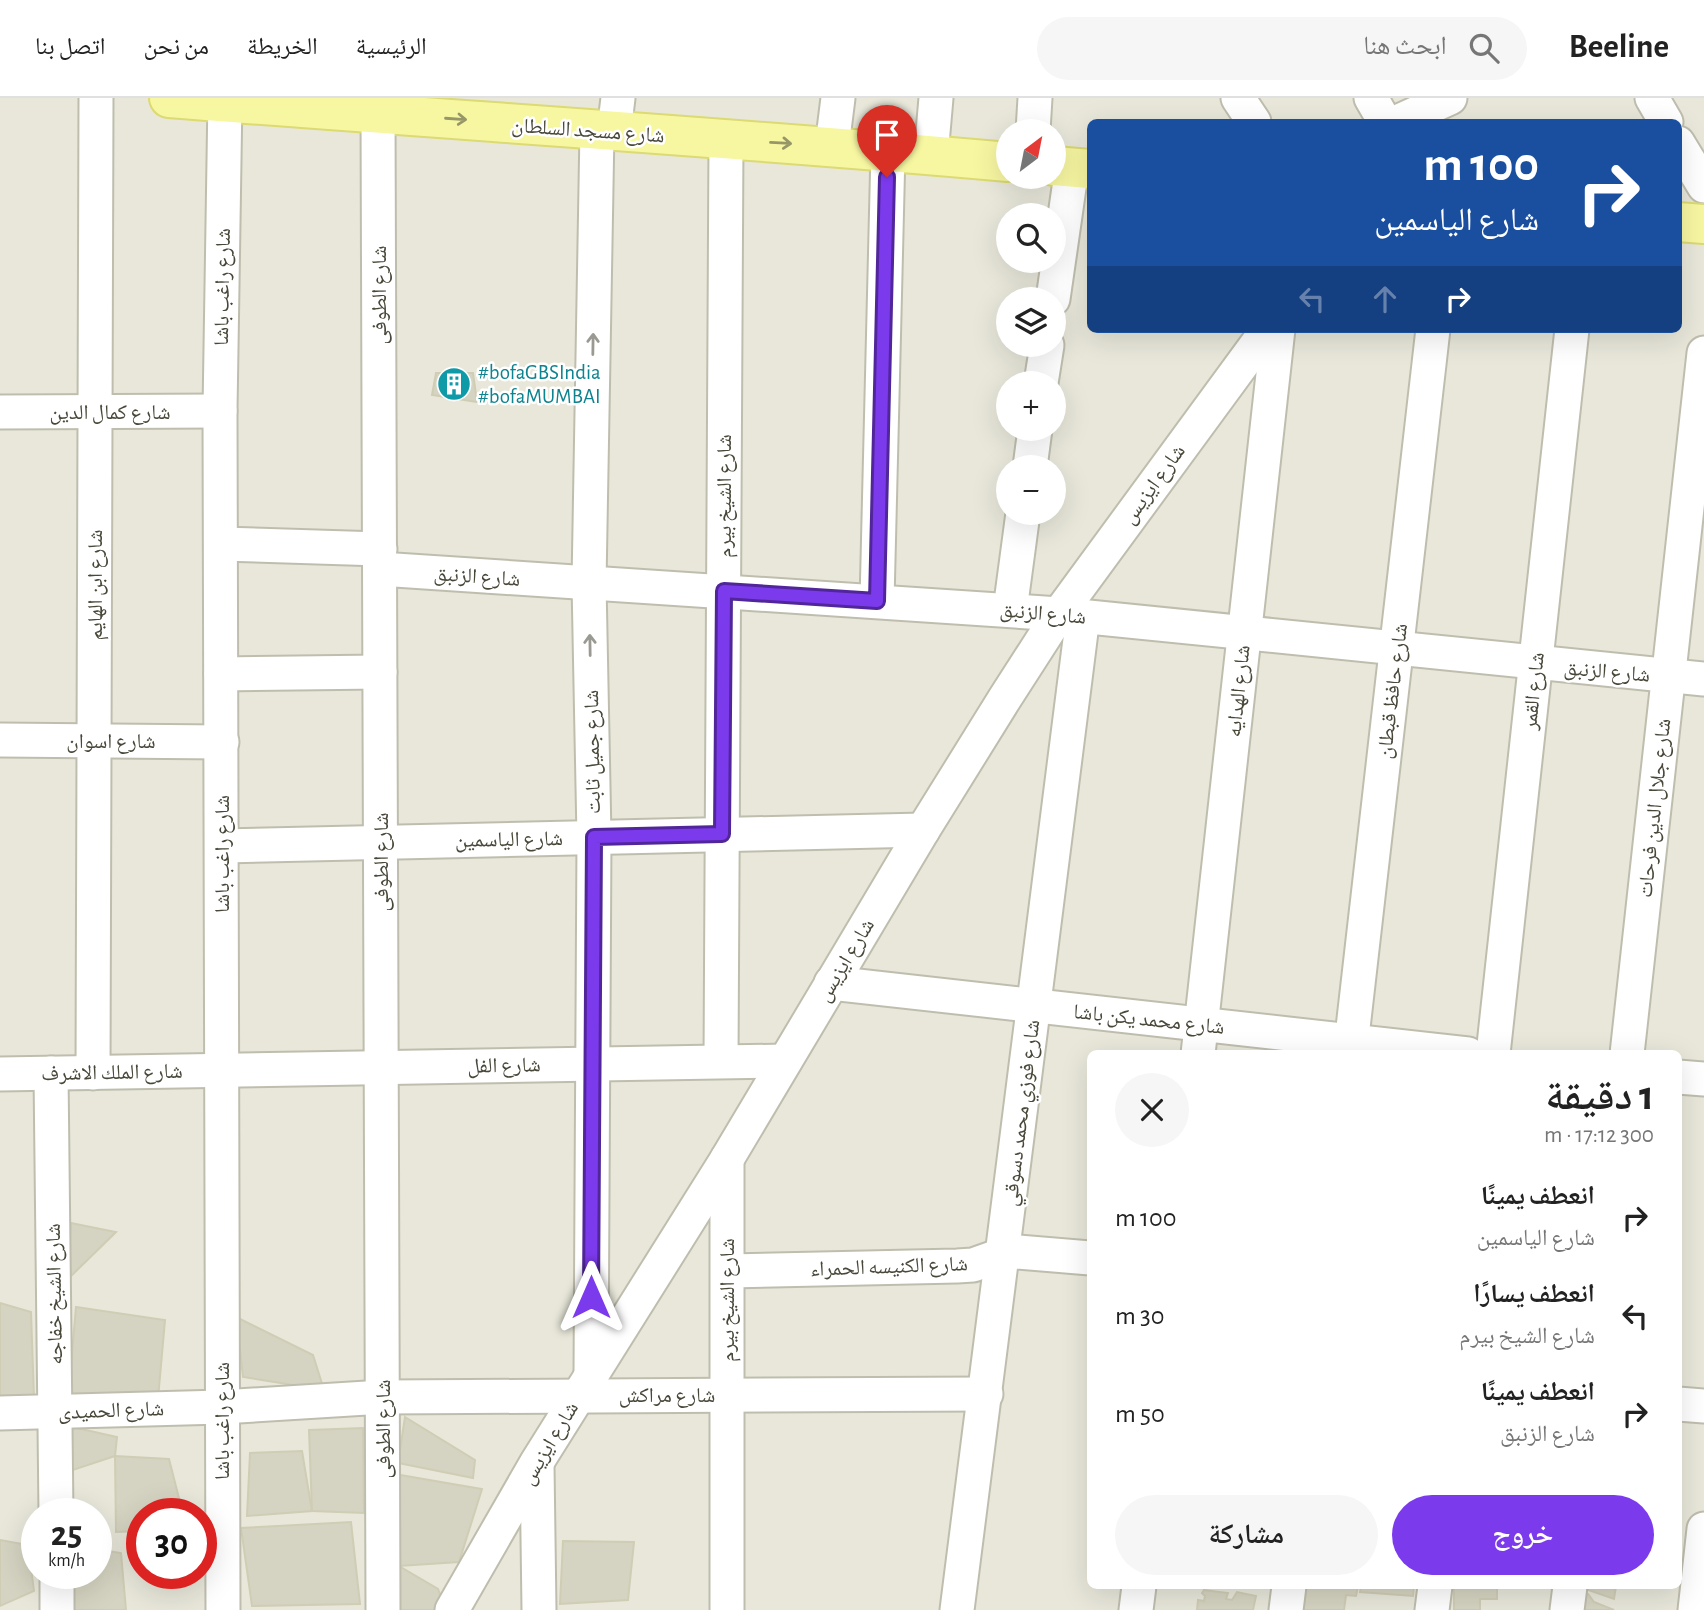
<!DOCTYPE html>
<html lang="ar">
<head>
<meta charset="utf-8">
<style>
  :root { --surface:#fff; --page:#f6f6f6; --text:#222; --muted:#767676; --line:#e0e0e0; --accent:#7c3aed }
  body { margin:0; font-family:"Alegreya Sans","Noto Naskh Arabic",sans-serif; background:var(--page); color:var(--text); direction:rtl; height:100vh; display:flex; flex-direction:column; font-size:26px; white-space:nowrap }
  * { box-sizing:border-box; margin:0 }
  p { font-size:23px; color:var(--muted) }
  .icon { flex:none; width:38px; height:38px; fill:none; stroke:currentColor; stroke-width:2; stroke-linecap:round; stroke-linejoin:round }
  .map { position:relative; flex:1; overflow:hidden; direction:ltr }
  .details { position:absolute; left:1087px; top:952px; width:595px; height:539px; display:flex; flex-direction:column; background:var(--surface); border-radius:10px; box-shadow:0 7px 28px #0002; direction:rtl }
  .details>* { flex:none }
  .banner { position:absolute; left:1087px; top:21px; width:595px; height:214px; border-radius:10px; box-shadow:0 7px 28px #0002; direction:rtl; background:#1a4fa0; color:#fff; overflow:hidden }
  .needle { width:46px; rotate:32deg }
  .fabs { position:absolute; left:996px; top:21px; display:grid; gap:14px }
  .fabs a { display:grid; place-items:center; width:70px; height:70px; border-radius:50%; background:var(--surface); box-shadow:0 7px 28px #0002; font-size:35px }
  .speed { position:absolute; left:21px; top:1400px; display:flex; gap:14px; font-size:35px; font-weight:700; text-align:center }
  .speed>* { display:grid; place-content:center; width:91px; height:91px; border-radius:50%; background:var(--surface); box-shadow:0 7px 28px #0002; line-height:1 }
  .speed small { font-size:18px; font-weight:400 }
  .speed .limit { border:10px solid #d22; background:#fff; color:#111 }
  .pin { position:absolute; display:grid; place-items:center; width:60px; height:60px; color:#fff; margin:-72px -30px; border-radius:50% 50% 50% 0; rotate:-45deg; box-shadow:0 0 7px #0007 }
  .pin .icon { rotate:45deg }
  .me { position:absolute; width:77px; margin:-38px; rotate:0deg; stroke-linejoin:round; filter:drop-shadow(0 0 5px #0008) }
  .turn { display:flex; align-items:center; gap:24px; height:147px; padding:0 28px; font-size:32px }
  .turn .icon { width:91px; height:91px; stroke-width:2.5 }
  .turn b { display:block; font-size:49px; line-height:60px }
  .lanes { display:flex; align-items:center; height:66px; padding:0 28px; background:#0003; justify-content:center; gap:35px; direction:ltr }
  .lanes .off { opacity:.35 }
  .round { display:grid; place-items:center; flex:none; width:74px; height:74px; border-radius:37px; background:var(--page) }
  .summary { display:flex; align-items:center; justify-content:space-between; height:119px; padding:0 28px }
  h1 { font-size:42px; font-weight:600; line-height:52px }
  .button { display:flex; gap:14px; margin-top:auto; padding:14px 28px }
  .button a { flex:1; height:80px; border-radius:42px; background:var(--accent); color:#fff; font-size:28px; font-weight:600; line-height:80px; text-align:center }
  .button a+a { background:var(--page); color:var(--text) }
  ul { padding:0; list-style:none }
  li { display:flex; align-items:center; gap:21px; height:98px; padding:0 28px }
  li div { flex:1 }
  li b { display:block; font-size:26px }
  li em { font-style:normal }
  header { display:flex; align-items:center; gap:42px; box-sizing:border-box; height:98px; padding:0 35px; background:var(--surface); border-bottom:2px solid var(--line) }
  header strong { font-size:33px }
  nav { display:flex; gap:38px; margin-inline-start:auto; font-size:24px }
  .search { width:490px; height:63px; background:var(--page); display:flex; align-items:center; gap:18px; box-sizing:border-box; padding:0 24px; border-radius:38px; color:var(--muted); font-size:26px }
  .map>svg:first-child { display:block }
  .residential { fill:#e8e7da; fill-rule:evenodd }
  .building { fill:#d5d3c1; stroke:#d0cdb5; stroke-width:2 }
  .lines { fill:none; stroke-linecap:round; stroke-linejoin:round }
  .minor-casing { stroke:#bfbeae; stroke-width:37 }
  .major-casing { stroke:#dcda72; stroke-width:42 }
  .minor { stroke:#fff; stroke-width:33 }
  .major { stroke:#f7f7a2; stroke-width:38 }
  .oneway { stroke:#979668 }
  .oneway2 { stroke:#9a9a92 }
  .route-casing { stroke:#51269a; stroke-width:18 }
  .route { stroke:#7c3aed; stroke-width:12 }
  .labels { text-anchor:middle; stroke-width:5; stroke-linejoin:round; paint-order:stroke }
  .street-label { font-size:21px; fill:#484739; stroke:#fff }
  .culture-label { font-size:21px; fill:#0d838f; stroke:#fff; text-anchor:start }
</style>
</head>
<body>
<header>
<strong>Beeline</strong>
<div class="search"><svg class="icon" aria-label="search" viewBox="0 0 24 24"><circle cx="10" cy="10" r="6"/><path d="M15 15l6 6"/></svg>ابحث هنا</div>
<nav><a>الرئيسية</a><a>الخريطة</a><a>من نحن</a><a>اتصل بنا</a></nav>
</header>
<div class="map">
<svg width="1704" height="1512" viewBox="0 0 1704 1512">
  <rect width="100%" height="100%" fill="#f4f4eb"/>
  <path class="residential" d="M0 0H1704V1512H0ZM1090 24H1678V231H1090ZM1008 33H1054V79H1008ZM1008 117H1054V163H1008ZM1008 201H1054V247H1008ZM1008 285H1054V331H1008ZM1008 369H1054V415H1008ZM1090 956H1678V1488H1090ZM37 1416H96V1475H37ZM142 1416H201V1475H142Z"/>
  <g class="building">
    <path d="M436 275H473L477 304 432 297Z"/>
    <path d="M71 1125 116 1134 67 1182Z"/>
    <path d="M0 1205 31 1214 34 1300 0 1298Z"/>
    <path d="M76 1209 165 1222 158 1301 68 1300Z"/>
    <path d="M236 1219 313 1257 324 1292 243 1279Z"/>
    <path d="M405 1319 475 1362 473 1380 398 1365Z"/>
    <path d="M68 1328 117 1339 115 1358 70 1373Z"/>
    <path d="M363 1330 364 1415 312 1413 309 1332Z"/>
    <path d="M302 1353 312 1413 247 1418 250 1355Z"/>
    <path d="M115 1358 169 1361 183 1416H142V1433L116 1434Z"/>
    <path d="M383 1374 482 1391 459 1464 399 1468Z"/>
    <path d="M351 1424 360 1506 252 1508 241 1430Z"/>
    <path d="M0 1442 28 1447 34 1493 0 1508Z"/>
    <path d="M563 1443 634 1444 628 1502 560 1506Z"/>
    <path d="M96 1451 121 1455 126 1512H60L67 1475H96Z"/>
    <path d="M399 1468 438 1491 446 1512H399Z"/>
    <path d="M1303 1488H1358L1356 1498 1346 1497 1344 1512H1300Z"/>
    <path d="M1361 1488H1414L1413 1498 1360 1494Z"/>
    <path d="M1454 1488H1497V1501H1480V1512H1454Z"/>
    <path d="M1577 1488H1616L1614 1501Z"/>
    <path d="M1204 1492 1228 1495 1226 1501 1232 1502 1237 1494 1256 1498 1253 1512H1197L1198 1502 1204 1503 1205 1498 1202 1495Z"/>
    <path d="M1569 1495 1588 1496 1594 1504 1614 1512H1569Z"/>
  </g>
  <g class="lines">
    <g class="minor-casing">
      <g id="minor">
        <path d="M1238 0 1254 24"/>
        <path d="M1371 0 1385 24"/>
        <path d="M1652 0 1666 24"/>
        <path d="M378 15 383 1512"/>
        <path d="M1397 24 1450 0"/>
        <path d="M614 33 618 0"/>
        <path d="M1033 33 1035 0"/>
        <path d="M1678 45 1704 88"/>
        <path d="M832 48 838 0"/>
        <path d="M931 57 936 0"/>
        <path d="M1053 201 1072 69"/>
        <path d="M1041 285 1047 247"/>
        <path d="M0 314 220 313"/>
        <path d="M1030 369 1035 331"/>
        <path d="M221 446 380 451"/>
        <path d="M380 471 1059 516 1704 581"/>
        <path d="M877 503 888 53"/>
        <path d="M1010 512 1023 415"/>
        <path d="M221 576 380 574"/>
        <path d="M0 642 222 644"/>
        <path d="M222 748 923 732"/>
        <path d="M831 885 1468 956"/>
        <path d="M1198 956 1278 231"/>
        <path d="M1350 956 1433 231"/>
        <path d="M1493 956 1572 231"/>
        <path d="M1627 956 1704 255"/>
        <path d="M721 963 726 43"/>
        <path d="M51 975 56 1416"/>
        <path d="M93 975 96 0"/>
        <path d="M0 976 785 963"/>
        <path d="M1678 979 1704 981"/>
        <path d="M727 1061V1512"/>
        <path d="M728 1173 957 1168 973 1167 1004 1156 1018 1154 1090 1160"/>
        <path d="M591 1276 594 739 589 485 597 32"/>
        <path d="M1678 1306 1704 1308"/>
        <path d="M0 1315 222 1309 383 1299 986 1296"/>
        <path d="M537 1367 539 1512"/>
        <path d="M57 1475V1512"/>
        <path d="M223 1512 220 313 225 0"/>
        <path d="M452 1512 537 1364 727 1061 923 732 1005 600 1059 516 1268 231"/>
        <path d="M957 1512 1083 518"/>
        <path d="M1136 1512 1139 1488"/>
        <path d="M1286 1512 1289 1488"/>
        <path d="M1432 1512 1435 1488"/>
        <path d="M1567 1512 1570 1488"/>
        <path d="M1695 1512 1704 1431"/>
      </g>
    </g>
    <g class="major-casing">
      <g id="major">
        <path d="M169 0C448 22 729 39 1008 64"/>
        <path d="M1054 68 1090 71"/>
        <path d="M1678 124 1704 126"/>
      </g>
    </g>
    <use href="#minor" class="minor"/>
    <use href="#major" class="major"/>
  </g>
  <defs><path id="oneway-shaft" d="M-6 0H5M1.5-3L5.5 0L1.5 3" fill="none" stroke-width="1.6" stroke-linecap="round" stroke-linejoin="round" transform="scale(1.75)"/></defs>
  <g class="oneway">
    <use href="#oneway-shaft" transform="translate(456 21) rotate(4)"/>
    <use href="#oneway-shaft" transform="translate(781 45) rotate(3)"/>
  </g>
  <g class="oneway2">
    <use href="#oneway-shaft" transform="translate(593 246) rotate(-89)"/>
    <use href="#oneway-shaft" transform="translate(590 547) rotate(-91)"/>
  </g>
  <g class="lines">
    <g class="route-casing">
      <path id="route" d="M591 1199 594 739 722 736 724 493 877 503 887 79"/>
    </g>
    <use href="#route" class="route"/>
  </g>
  <defs>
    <g id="building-disc" transform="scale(1.75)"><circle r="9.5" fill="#0f9aa8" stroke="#fff"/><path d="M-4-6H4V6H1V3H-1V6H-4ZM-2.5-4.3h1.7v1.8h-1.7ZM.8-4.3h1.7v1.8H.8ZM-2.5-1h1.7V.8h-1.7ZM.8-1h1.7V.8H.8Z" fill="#fff"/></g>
  </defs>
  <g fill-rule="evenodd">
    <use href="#building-disc" x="454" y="286"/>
  </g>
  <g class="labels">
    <g class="street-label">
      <text transform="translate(588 32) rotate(4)" y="7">شارع مسجد السلطان</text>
      <text transform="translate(222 189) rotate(-89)" y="7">شارع راغب باشا</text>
      <text transform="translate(379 197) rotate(-90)" y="7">شارع الطوفى</text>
      <text x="110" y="321">شارع كمال الدين</text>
      <text transform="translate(1153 386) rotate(-54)" y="7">شارع ايزيس</text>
      <text transform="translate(724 398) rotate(-90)" y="7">شارع الشيخ بيرم</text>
      <text transform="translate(477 478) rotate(4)" y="7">شارع الزنبق</text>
      <text transform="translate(95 487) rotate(-90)" y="7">شارع ابن الهايم</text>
      <text transform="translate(1043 515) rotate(5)" y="7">شارع الزنبق</text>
      <text transform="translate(1607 573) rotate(5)" y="7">شارع الزنبق</text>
      <text transform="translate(1238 593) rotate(-84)" y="7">شارع الهدايه</text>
      <text transform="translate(1392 593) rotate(-83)" y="7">شارع حافظ قبطان</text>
      <text transform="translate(1533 593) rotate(-84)" y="7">شارع القمر</text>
      <text x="111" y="650">شارع اسوان</text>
      <text transform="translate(592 654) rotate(-91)" y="7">شارع جميل ثابت</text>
      <text transform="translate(1654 710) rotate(-84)" y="7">شارع جلال الدين فرحات</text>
      <text transform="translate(509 741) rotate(-1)" y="7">شارع الياسمين</text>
      <text transform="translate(222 756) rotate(-90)" y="7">شارع راغب باشا</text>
      <text transform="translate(381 764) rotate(-90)" y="7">شارع الطوفى</text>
      <text transform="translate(845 862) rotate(-59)" y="7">شارع ايزيس</text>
      <text transform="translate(1149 921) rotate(6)" y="7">شارع محمد يكن باشا</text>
      <text transform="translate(504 967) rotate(-1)" y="7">شارع الفل</text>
      <text transform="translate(112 974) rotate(-1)" y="7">شارع الملك الاشرف</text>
      <text transform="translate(1021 1015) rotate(-83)" y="7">شارع فوزي محمد دسوقي</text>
      <text transform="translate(889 1168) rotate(-2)" y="7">شارع الكنيسه الحمراء</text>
      <text transform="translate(54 1196) rotate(-91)" y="7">شارع الشيخ خفاجه</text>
      <text transform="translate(727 1202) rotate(-90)" y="7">شارع الشيخ بيرم</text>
      <text x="667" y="1304">شارع مراكش</text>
      <text transform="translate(111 1312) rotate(-2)" y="7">شارع الحميدى</text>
      <text transform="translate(222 1323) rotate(-90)" y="7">شارع راغب باشا</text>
      <text transform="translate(383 1331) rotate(-90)" y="7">شارع الطوفى</text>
      <text transform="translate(549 1345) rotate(-59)" y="7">شارع ايزيس</text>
    </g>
    <g class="culture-label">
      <text x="478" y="281">#bofaGBSIndia<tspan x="478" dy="24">#bofaMUMBAI</tspan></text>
    </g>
  </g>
</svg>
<div class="fabs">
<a><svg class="needle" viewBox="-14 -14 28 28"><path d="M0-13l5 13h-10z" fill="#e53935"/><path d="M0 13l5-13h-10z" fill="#767676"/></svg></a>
<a><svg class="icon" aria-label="search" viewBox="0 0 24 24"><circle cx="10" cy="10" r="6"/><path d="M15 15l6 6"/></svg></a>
<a><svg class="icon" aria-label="layers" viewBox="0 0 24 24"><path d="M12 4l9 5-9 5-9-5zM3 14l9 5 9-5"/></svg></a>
<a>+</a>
<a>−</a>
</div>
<div class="speed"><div>25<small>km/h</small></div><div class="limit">30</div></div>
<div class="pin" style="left:887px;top:79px;background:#d93025"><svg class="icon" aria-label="arrive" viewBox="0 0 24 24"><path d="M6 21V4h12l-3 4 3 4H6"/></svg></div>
<svg class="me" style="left:591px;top:1199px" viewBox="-20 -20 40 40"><path d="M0-17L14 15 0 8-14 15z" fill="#7c3aed" stroke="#fff" stroke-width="4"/></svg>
<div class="banner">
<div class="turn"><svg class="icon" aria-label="right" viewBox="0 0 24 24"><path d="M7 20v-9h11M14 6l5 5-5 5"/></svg><div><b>100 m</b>شارع الياسمين</div></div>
<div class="lanes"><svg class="icon off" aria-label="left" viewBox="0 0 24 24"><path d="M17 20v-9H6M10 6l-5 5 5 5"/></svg><svg class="icon off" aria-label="ahead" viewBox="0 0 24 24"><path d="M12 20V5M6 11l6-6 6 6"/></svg><svg class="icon" aria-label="right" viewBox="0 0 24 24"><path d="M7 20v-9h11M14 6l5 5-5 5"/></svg></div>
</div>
<section class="details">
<div class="summary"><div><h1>1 دقيقة</h1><p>300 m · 17:12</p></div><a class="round"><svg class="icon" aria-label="close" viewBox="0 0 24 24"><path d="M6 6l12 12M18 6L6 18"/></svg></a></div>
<ul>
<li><svg class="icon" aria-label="right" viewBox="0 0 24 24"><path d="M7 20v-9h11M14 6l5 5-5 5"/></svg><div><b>انعطف يمينًا</b><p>شارع الياسمين</p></div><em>100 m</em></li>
<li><svg class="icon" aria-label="left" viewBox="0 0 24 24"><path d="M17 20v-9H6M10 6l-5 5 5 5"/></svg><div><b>انعطف يسارًا</b><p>شارع الشيخ بيرم</p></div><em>30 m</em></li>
<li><svg class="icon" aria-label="right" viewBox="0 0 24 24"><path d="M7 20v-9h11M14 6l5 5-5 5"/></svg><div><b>انعطف يمينًا</b><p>شارع الزنبق</p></div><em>50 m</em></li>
</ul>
<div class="button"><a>خروج</a><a>مشاركة</a></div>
</section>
</div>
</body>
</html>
